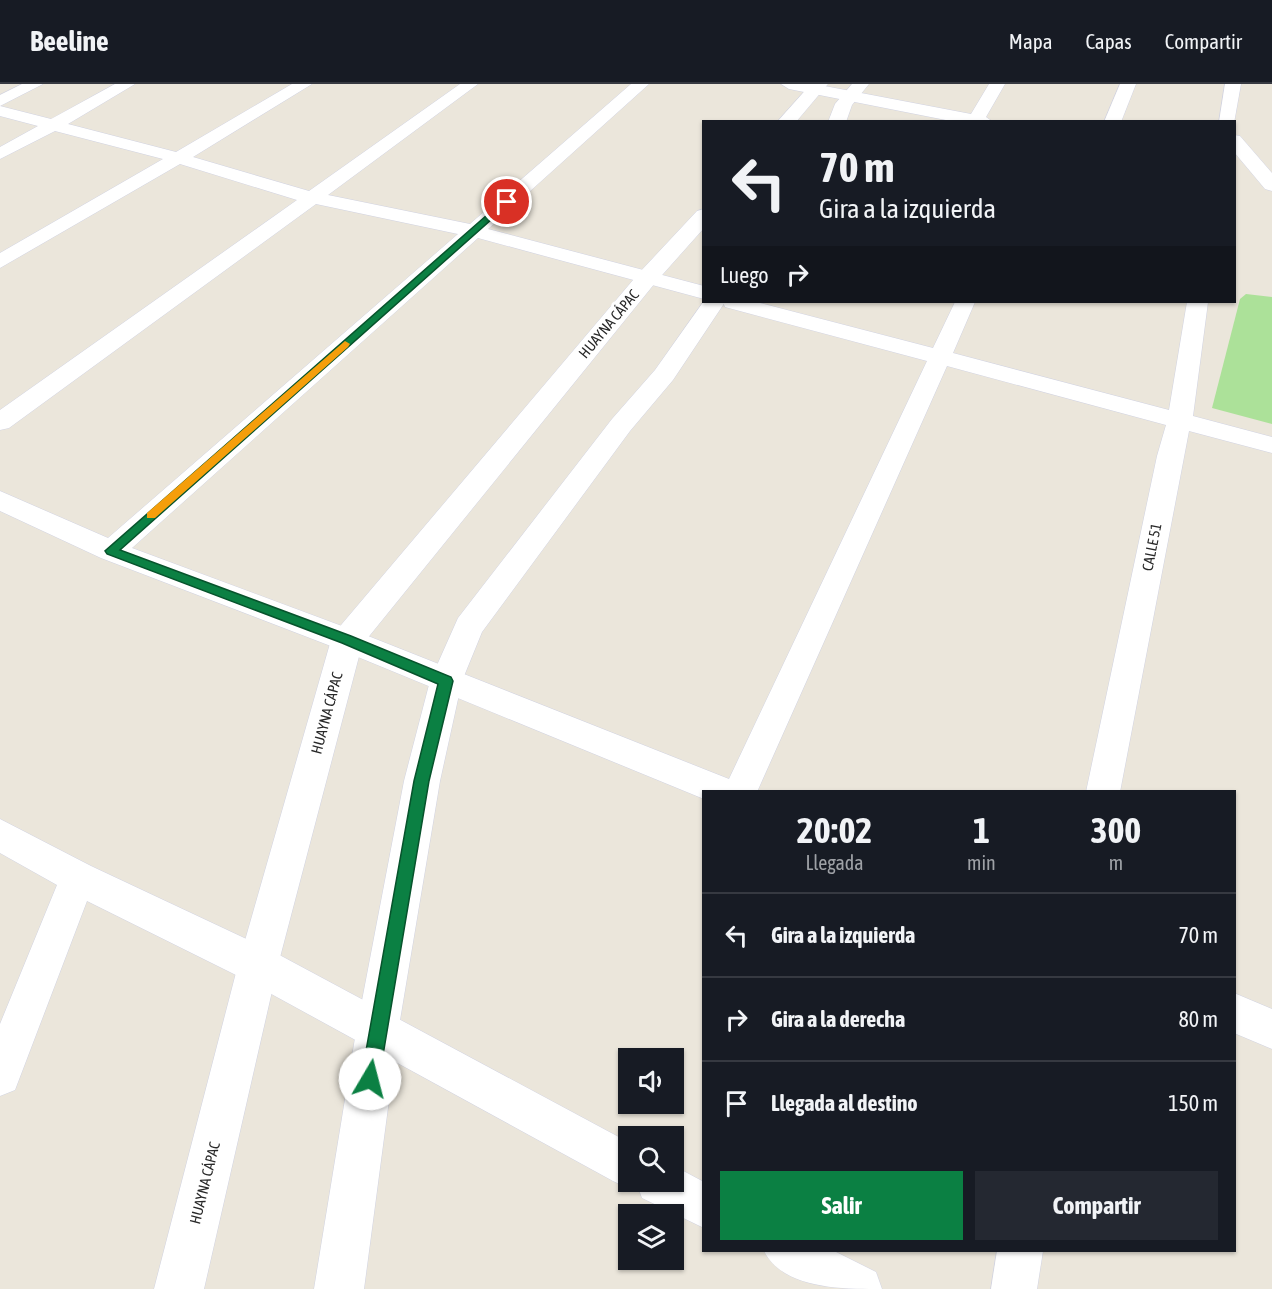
<!DOCTYPE html>
<html lang="es">
<head>
<meta charset="utf-8">
<style>
  :root { --surface:#171b24; --page:#242831; --text:#f1f3f6; --muted:#9ea1a6; --line:#363941; --accent:#0b8043 }
  body { margin:0; font-family:"Asap Condensed",sans-serif; background:var(--page); color:var(--text); height:100vh; display:flex; flex-direction:column; font-size:22px; white-space:nowrap }
  * { box-sizing:border-box; margin:0 }
  p { font-size:20px; color:var(--muted) }
  .icon { flex:none; width:33px; height:33px; fill:none; stroke:currentColor; stroke-width:2; stroke-linecap:round; stroke-linejoin:round }
  .map { position:relative; flex:1; overflow:hidden }
  .panel { position:absolute; left:702px; top:706px; width:534px; height:462px; display:flex; flex-direction:column; background:var(--surface); border-radius:0px; box-shadow:0 2px 4px #0004 }
  .panel>* { flex:none }
  .banner { position:absolute; left:702px; top:36px; width:534px; height:183px; border-radius:0px; box-shadow:0 2px 4px #0004; background:#171b24; color:var(--text); overflow:hidden }
  .tools { position:absolute; left:618px; top:964px; display:grid; gap:12px }
  .tools a { display:grid; place-items:center; width:66px; height:66px; border-radius:0px; background:var(--surface); box-shadow:0 2px 4px #0004; font-size:30px }
  .pin { position:absolute; display:grid; place-items:center; width:51px; height:51px; color:#fff; margin:-26px; border:3px solid #fff; border-radius:50%; box-shadow:0 2px 6px #0007 }
  .me { position:absolute; width:66px; margin:-33px; rotate:8deg; stroke-linejoin:round; filter:drop-shadow(0 0 4px #0008) }
  .turn { display:flex; align-items:center; gap:21px; height:126px; padding:0 18px; font-size:27px }
  .turn .icon { width:78px; height:78px; stroke-width:2.5 }
  .turn b { display:block; font-size:42px; line-height:51px }
  .then { display:flex; align-items:center; height:57px; padding:0 18px; background:#0003; gap:12px; font-size:22px }
  .eta { display:flex; justify-content:space-evenly; align-items:center; height:102px; text-align:center }
  .eta b { font-size:36px; font-weight:700; line-height:42px }
  .button { display:flex; gap:12px; margin-top:auto; padding:12px 18px }
  .button a { flex:1; height:69px; border-radius:0px; background:var(--accent); color:#fff; font-size:24px; font-weight:700; line-height:69px; text-align:center }
  .button a+a { background:var(--page); color:var(--text) }
  ul { padding:0; list-style:none }
  li { display:flex; align-items:center; gap:18px; height:84px; padding:0 18px; border-top:2px solid var(--line) }
  li div { flex:1 }
  li b { display:block; font-size:22px }
  li em { font-style:normal }
  header { display:flex; align-items:center; gap:36px; box-sizing:border-box; height:84px; padding:0 30px; background:var(--surface); border-bottom:2px solid var(--line) }
  header strong { font-size:28px }
  nav { display:flex; gap:33px; margin-inline-start:auto; font-size:21px }
  .map>svg:first-child { display:block }
  .green { fill:#ace199 }
  .lines { fill:none; stroke-linecap:round; stroke-linejoin:round }
  .street-casing { stroke:#d1d3e2; stroke-width:1 }
  .secondary-casing { stroke:#d1d3e2; stroke-width:1 }
  .street { fill:#fff; fill-rule:evenodd }
  .secondary { fill:#fff; fill-rule:evenodd }
  .route { fill:#0b8043; stroke:#07532c; stroke-width:1.5 }
  .slow { fill:#f59e0b }
  .labels { text-anchor:middle; stroke-width:6; stroke-linejoin:round; paint-order:stroke }
  .street-label { font-size:15px; fill:#292929; stroke:#fff }
</style>
</head>
<body>
<header>
<strong>Beeline</strong>
<nav><a>Mapa</a><a>Capas</a><a>Compartir</a></nav>
</header>
<div class="map">
<svg width="1272" height="1205" viewBox="0 0 1272 1205">
  <rect width="100%" height="100%" fill="#ebe6db"/>
  <path class="green" d="M1246 210 1272 213V340L1212 324 1240 215Z"/>
  <g class="lines">
    <g class="street-casing">
      <g id="street">
        <path d="M22 0H43L0 22V11Z"/>
        <path d="M115 0H135L68 40 176 68 292 0H312L193 73 309 107 460 0H478L328 111 470 140 631 0H649L488 145 704 202V215L478 154 132 464 358 548 729 695 927 277 725 223 723 218H756L933 264 955 218H975L953 269 1169 326 1187 218H1208L1193 332 1272 353V369L1189 347 1120 708H1086L1157 372 1166 341 947 282 757 708H704V715L336 564 101 474 0 427V407L108 454 458 150 316 120 9 344 0 346V326L297 116 180 80 0 184V169L163 75 55 47 0 75V63L38 42 0 32V22L51 35Z"/>
        <path d="M781 0H814L971 30 989 0H1005L986 33 993 38H956L789 5Z"/>
        <path d="M1120 0H1136L1121 38H1104Z"/>
        <path d="M1225 0H1241L1234 39 1219 38Z"/>
        <path d="M1234 51 1240 52 1272 89V107L1265 105 1234 68Z"/>
        <path d="M0 735 91 782 272 867 628 1058V1098H674V1082L704 1098V1144L642 1114 637 1100 628 1104 613 1097 244 895 87 817 15 1006 0 1012V940L57 801 0 769Z"/>
        <path d="M1234 909 1272 925V965L1234 949Z"/>
        <path d="M764 1167H834L876 1188 882 1205C841 1205 783 1205 764 1167Z"/>
        <path d="M997 1167H1043L1037 1205H991Z"/>
      </g>
    </g>
    <g class="secondary-casing">
      <g id="secondary">
        <path d="M811 0H828L796 38H777Z"/>
        <path d="M852 0H869L852 21 846 38H828L835 20Z"/>
        <path d="M704 125V144L655 199 362 561 278 881 204 1205H154L238 881 331 556 336 547 639 189 697 127Z"/>
        <path d="M704 217 725 218 673 296 630 347 482 548 462 597 440 697 398 948 364 1205H314L356 948 404 697 430 597 458 534 612 335 655 286Z"/>
      </g>
    </g>
    <use href="#street" class="street"/>
    <use href="#secondary" class="secondary"/>
  </g>
  <path class="route" d="M504 116 511 118 120 466 351 552 451 593 453 597 429 697 379 995 377 1001 370 1004 364 1001 361 995 414 697 438 600 342 559 107 470 105 467Z"/>
  <path class="slow" d="M345 257 350 260 348 263 155 434H147V429Z"/>
  <g class="labels">
    <g class="street-label">
      <text transform="translate(609 240) rotate(-50)" y="5">HUAYNA CÁPAC</text>
      <text transform="translate(1152 463) rotate(-79)" y="5">CALLE 51</text>
      <text transform="translate(327 629) rotate(-75)" y="5">HUAYNA CÁPAC</text>
      <text transform="translate(205 1099) rotate(-76)" y="5">HUAYNA CÁPAC</text>
    </g>
  </g>
</svg>
<div class="tools">
<a><svg class="icon" aria-label="sound" viewBox="0 0 24 24"><path d="M4 9h4l5-4v14l-5-4H4zM17 9q2 3 0 6"/></svg></a>
<a><svg class="icon" aria-label="search" viewBox="0 0 24 24"><circle cx="10" cy="10" r="6"/><path d="M15 15l6 6"/></svg></a>
<a><svg class="icon" aria-label="layers" viewBox="0 0 24 24"><path d="M12 4l9 5-9 5-9-5zM3 14l9 5 9-5"/></svg></a>
</div>
<div class="pin" style="left:507px;top:118px;background:#d93025"><svg class="icon" aria-label="arrive" viewBox="0 0 24 24"><path d="M6 21V4h12l-3 4 3 4H6"/></svg></div>
<svg class="me" style="left:370px;top:995px" viewBox="-20 -20 40 40"><circle r="19" fill="#fff"/><path d="M0-13L10 11 0 6-10 11z" fill="#0b8043"/></svg>
<div class="banner">
<div class="turn"><svg class="icon" aria-label="left" viewBox="0 0 24 24"><path d="M17 20v-9H6M10 6l-5 5 5 5"/></svg><div><b>70 m</b>Gira a la izquierda</div></div>
<div class="then">Luego<svg class="icon" aria-label="right" viewBox="0 0 24 24"><path d="M7 20v-9h11M14 6l5 5-5 5"/></svg></div>
</div>
<section class="panel">
<div class="eta">
<div><b>20:02</b><p>Llegada</p></div>
<div><b>1</b><p>min</p></div>
<div><b>300</b><p>m</p></div>
</div>
<ul>
<li><svg class="icon" aria-label="left" viewBox="0 0 24 24"><path d="M17 20v-9H6M10 6l-5 5 5 5"/></svg><div><b>Gira a la izquierda</b></div><em>70 m</em></li>
<li><svg class="icon" aria-label="right" viewBox="0 0 24 24"><path d="M7 20v-9h11M14 6l5 5-5 5"/></svg><div><b>Gira a la derecha</b></div><em>80 m</em></li>
<li><svg class="icon" aria-label="arrive" viewBox="0 0 24 24"><path d="M6 21V4h12l-3 4 3 4H6"/></svg><div><b>Llegada al destino</b></div><em>150 m</em></li>
</ul>
<div class="button"><a>Salir</a><a>Compartir</a></div>
</section>
</div>
</body>
</html>
